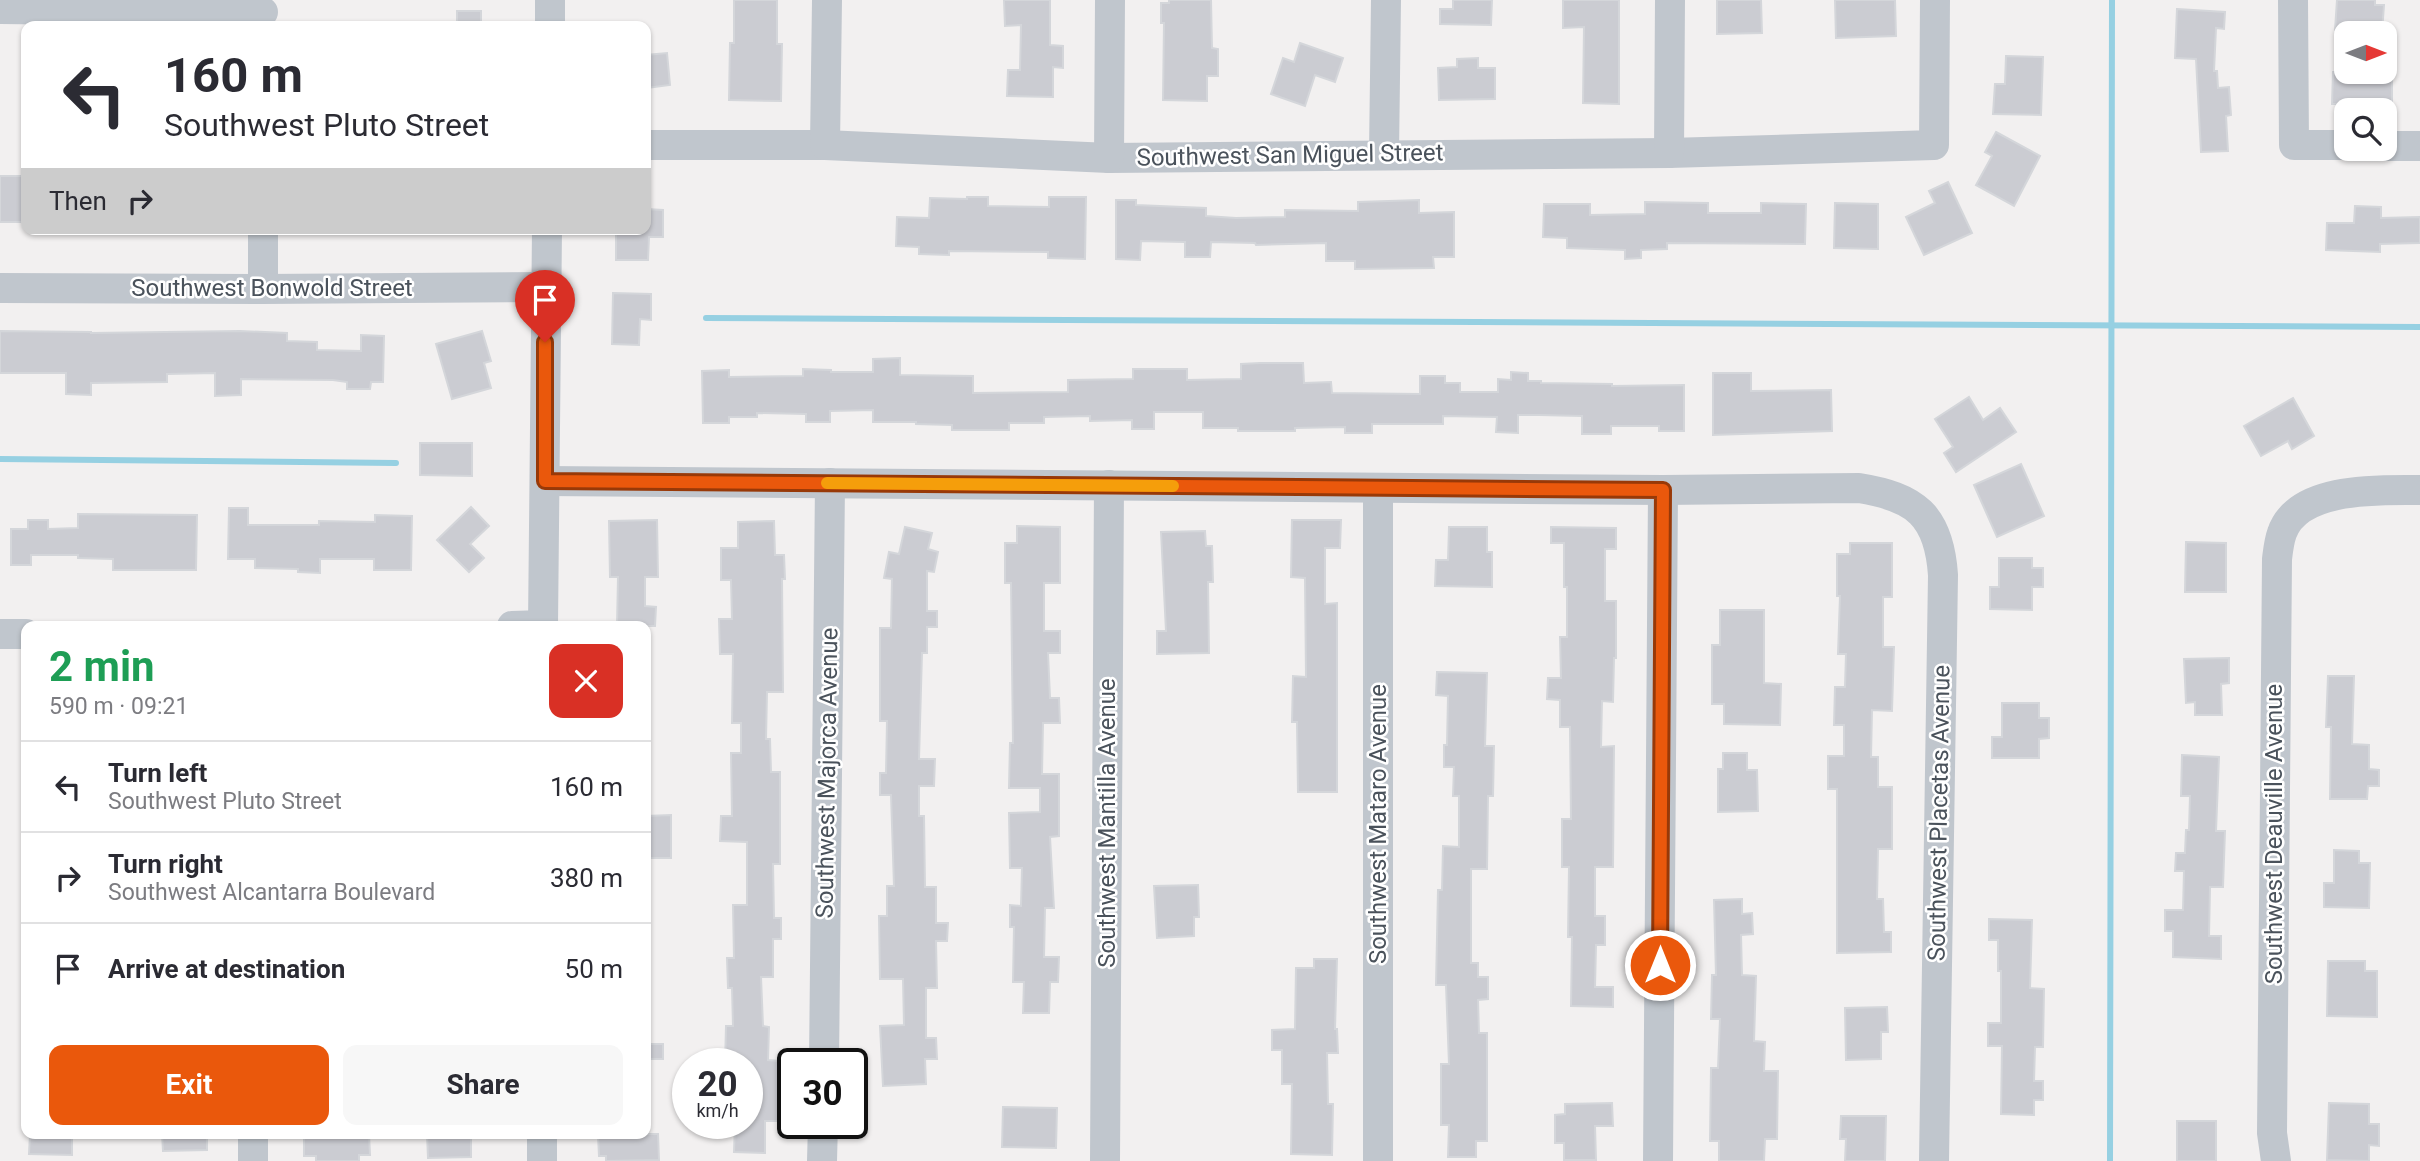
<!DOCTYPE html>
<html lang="en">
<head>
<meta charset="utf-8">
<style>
  :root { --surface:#fff; --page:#f7f7f7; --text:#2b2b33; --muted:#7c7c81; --line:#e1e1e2; --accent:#ea580c }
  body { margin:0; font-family:Roboto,sans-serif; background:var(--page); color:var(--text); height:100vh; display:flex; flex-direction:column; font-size:26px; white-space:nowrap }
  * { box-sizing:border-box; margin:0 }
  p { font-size:23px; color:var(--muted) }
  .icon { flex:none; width:38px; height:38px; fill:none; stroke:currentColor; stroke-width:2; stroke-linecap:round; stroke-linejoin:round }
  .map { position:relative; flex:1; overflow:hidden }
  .side { position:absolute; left:21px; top:621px; width:630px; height:518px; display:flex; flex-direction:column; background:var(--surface); border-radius:14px; box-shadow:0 2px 5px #0004 }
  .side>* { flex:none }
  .guide { position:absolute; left:21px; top:21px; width:630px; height:214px; border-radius:14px; box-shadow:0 2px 5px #0004; background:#fff; color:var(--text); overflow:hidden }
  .needle { width:46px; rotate:90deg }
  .controls { position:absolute; left:2334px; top:21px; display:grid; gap:14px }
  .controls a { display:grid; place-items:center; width:63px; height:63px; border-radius:14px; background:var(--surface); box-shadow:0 2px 5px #0004; font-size:35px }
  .speed { position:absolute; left:672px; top:1048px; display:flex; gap:14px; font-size:35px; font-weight:700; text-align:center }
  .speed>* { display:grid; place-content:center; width:91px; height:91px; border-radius:50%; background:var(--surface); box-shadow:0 2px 5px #0004; line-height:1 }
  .speed small { font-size:18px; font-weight:400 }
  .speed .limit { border:4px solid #111; border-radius:10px; background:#fff; color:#111 }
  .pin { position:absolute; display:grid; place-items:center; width:60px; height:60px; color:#fff; margin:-72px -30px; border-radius:50% 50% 50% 0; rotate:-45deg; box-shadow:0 0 7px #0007 }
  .pin .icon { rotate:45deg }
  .me { position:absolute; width:77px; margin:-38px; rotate:0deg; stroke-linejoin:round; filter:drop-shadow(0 0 5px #0008) }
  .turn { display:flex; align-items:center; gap:24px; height:147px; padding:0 28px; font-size:32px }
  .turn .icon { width:91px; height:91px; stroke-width:2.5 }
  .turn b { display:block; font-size:49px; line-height:60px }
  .then { display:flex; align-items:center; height:66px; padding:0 28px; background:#0003; gap:14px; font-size:26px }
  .round { display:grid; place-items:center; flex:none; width:74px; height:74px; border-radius:14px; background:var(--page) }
  .summary { display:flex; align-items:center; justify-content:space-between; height:119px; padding:0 28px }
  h1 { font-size:42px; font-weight:700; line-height:52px; color:#1e9e55 }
  .primary-button { display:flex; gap:14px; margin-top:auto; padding:14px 28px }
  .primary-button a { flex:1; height:80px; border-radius:14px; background:var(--accent); color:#fff; font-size:28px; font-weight:700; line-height:80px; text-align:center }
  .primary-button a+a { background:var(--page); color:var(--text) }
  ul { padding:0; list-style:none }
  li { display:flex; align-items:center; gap:21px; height:91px; padding:0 28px; border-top:2px solid var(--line) }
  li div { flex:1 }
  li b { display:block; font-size:26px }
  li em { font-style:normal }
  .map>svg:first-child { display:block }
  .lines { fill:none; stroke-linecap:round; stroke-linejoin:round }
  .stream { stroke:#96d0e2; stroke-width:6 }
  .building { fill:#cbccd2; stroke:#d4d6da; stroke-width:2 }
  .minor { stroke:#c0c6cd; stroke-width:30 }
  .route-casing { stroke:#983908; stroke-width:18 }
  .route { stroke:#ea580c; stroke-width:12 }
  .slow { stroke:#f59e0b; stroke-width:12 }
  .labels { text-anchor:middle; stroke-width:5; stroke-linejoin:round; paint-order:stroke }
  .street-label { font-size:24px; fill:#4a525b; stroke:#fff }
</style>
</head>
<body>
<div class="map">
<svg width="2420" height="1161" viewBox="0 0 2420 1161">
  <rect width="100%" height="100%" fill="#f2f0f0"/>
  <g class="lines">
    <g class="stream">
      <path d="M706 318 2420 327"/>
      <path d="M0 459 396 463"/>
      <path d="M2110 1161 2112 0"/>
    </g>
  </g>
  <g class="building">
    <path d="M734 0H777V44H782L781 101 729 100 730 43H734Z"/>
    <path d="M1004 0H1050V45L1063 46V68L1053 67V97L1007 96 1008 70H1020L1021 25 1005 26Z"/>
    <path d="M1169 0H1211L1212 48 1218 49V76H1207V101L1163 100 1164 23H1161V3H1169Z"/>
    <path d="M1453 0H1492L1491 25 1440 24V9H1453Z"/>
    <path d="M1563 0H1619V104L1583 103 1584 27 1563 28Z"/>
    <path d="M1717 0H1761L1762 33 1717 34Z"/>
    <path d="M1835 0H1895L1896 36 1836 38Z"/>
    <path d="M2337 0H2375V5H2384L2382 32 2335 30Z"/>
    <path d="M2177 9 2225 12 2224 29 2216 28 2214 71H2217L2218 88 2229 87 2231 115 2226 116 2228 151 2201 152 2196 59 2175 58Z"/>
    <rect x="457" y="11" width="24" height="15"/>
    <path d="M1300 43 1343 58 1335 82 1315 75 1305 106 1271 94 1283 58 1294 62Z"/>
    <path d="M667 53 670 85 646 88V55Z"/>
    <path d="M2006 56 2043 57 2041 115 1993 114 1995 84H2005Z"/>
    <path d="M1478 58V68H1495V99L1439 100 1438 68 1457 67V59Z"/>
    <path d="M2333 72H2392V104H2332Z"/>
    <path d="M1996 132 2040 156 2014 206 1976 185 1992 156 1985 152Z"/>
    <rect x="0" y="176" width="26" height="46"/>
    <path d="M1948 182 1972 233 1924 255 1906 217 1935 203 1929 191Z"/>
    <path d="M967 197H988V206L1049 207V197H1086L1085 259 1048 258V252L949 251V255L919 254V247L896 246 897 217 929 218 930 198 967 199Z"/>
    <path d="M1116 200H1136V205L1206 208V216L1236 218 1285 217V210L1358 211V202L1419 200V213L1454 212V257H1433L1434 268 1355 269V261H1326V243L1256 245 1255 243 1211 242 1210 257H1185V242L1141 241 1140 260 1116 259Z"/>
    <path d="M1645 202 1708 203V213H1761V203L1806 204 1805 244 1667 243V249L1641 250V258L1625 259V250L1567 248V238L1543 237 1544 204H1590V215L1645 214Z"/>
    <path d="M1835 203 1878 204V249L1834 248Z"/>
    <path d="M2355 206 2381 207V218L2420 217V243L2380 244V252L2326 250 2327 223H2354Z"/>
    <path d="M646 209 663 210V237H649L648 260H616V229H646Z"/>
    <path d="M613 293 651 294V320L640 319 639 345 612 344Z"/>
    <path d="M0 331 91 332V333L240 331 287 333V341L317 342V350L361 351V335L384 336 383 382H371L370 389H347V382L333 380 241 379V395L215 396V373L167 374V382L91 383V395L66 394V373H0Z"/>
    <path d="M482 331 491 361 484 363 491 388 452 399 436 344Z"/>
    <path d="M900 358V375L973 376V393L1068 392V380L1133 379V369H1187V380L1241 379V364L1260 363H1303L1304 383 1331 382 1332 393 1420 394V376H1445V383H1460V392H1498V379L1511 380V372L1528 373V381H1541V383L1612 384V386L1684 385V431H1659V426H1611V434H1582V416L1539 415H1518V433L1496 432 1497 417 1443 416V424H1372V433H1345V427L1295 428V431H1238V428H1203V412H1154V429H1132V420L1090 421V416L1044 417V423H1009V430H952V425L916 424V422H873V410L830 411V422H806V414L757 413V417H729V423H703L702 371 729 370V377L803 376V369L831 370V372H873V359Z"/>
    <path d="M1713 373H1751V391L1831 390 1832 431 1713 435Z"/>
    <path d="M1969 397 1983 420 2000 408 2016 432 1956 472 1944 453 1953 447 1935 419Z"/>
    <path d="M2293 398 2314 436 2292 449 2288 441 2261 456 2244 426Z"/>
    <path d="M420 443H472V476L420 475Z"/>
    <path d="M2021 464 2044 516 1997 537 1974 485Z"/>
    <path d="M471 507 489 526 470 544 484 558 469 572 437 540Z"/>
    <path d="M229 508H248V525H319V521L375 522V515L412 516 411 570H374V559H320V573L298 572V569L255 568V559H228Z"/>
    <path d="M78 514 197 515 196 570H113V559L78 558V555H31V565H11V529H28V520H48V529L78 528Z"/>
    <path d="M657 520 658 577H645V606L656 607 655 626H617L618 577H610L609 521Z"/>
    <path d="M1292 520H1341L1340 548H1325V604L1337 603V792H1298L1297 722H1292L1293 676 1306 677 1305 578 1291 577Z"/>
    <path d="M774 521 775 555H784L785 579H782L783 692H767L766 739H770L771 772H780V864H773L774 918H781V939H773V977H761L763 1026 769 1027 768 1060 780 1061 781 1121H765V1153L734 1152 735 1124H747V1064H725L726 1026H733L732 988H728L727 958H734L733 905H747V842L720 841 721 816H732L731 753H741V723H732L733 654H720L719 619H732L731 580H721V548H738V522Z"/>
    <path d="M1017 526 1060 527V583H1044V631H1060V653H1048L1050 698H1059L1060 723H1043L1042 774H1059V836L1050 837 1054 908H1045L1044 957H1059L1058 982H1050L1049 1013H1023L1024 982H1013L1014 927H1010V905L1021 906 1022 868H1010L1009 813 1040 812V788H1009L1010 743H1013L1011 583H1005V543H1017Z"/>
    <path d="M905 527 932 533 928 549 938 552 934 572 927 571V611H937V627H927V653H922L919 759H935L934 786H919V816H924L925 887H936V923H948L947 941H936L937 988H926V1038H936L937 1059H925L926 1084 883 1086 880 1026 904 1025 903 979H880L879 916H887V886H894L891 795H880V773H886L887 721H880V628H891L892 579 884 578 889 552 899 554Z"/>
    <path d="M1449 527H1487V552H1492V587L1435 586 1436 560H1448Z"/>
    <path d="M1551 527 1616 528V549H1605V601H1616V658H1614L1613 702 1602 701 1601 747 1614 746 1613 867H1595V916H1605V945H1596L1595 987H1613V1007L1571 1006 1572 937H1568L1569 867H1562V819H1571L1570 727H1560V700L1547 699 1548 678H1561L1560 637H1567V587H1564V543H1551Z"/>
    <path d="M1205 531 1206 546H1212L1213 582H1208L1209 653 1157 654V631H1166L1161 532Z"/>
    <path d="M2186 542 2226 543V592H2185Z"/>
    <path d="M1850 543H1892V597H1883V647H1894L1892 711 1872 710 1871 757H1878V787H1892V849H1878L1877 899H1883L1884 932H1891V952L1837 953V789H1828V756H1844V725H1834L1835 687H1845L1846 654H1838L1840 596H1837V554H1850Z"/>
    <path d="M1999 558H2032V568H2043V587H2032V610L1990 609V587H1999Z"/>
    <path d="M1720 610H1764V683L1781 684 1780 725 1724 724V704H1712V645H1720Z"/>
    <path d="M2229 658V683L2221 684 2222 715H2195V702L2186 703 2184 659Z"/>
    <path d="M1437 672 1487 673 1485 746H1494L1493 796H1488L1487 869H1471V963H1478V977H1488V999L1478 1000 1479 1033H1487V1141H1476V1157H1448L1449 1125H1441V1064H1449L1446 985H1436L1438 890H1442L1443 846 1459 847V796H1453L1454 767H1444V745H1447L1448 696 1436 695Z"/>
    <path d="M2328 676H2354L2352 744 2369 745V769L2379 770V786H2368L2367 799H2330L2331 727H2326Z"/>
    <path d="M2002 703H2039V718H2049V738L2039 739V758H1992V737H2002Z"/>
    <path d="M1723 753H1747V770H1757L1758 811 1718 812V769H1723Z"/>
    <path d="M2182 755 2219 757 2216 831H2225L2223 887H2210L2209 936H2221V959L2173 957V931H2165V910H2183L2184 871H2175L2176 853H2185L2186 830H2189L2190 796H2181Z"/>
    <path d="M671 815V858H646V816Z"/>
    <path d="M2334 850 2359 851V863H2370L2369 908 2324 907V883H2334Z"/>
    <path d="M1198 885 1199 917H1194V936L1157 938 1154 886Z"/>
    <path d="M1742 899V914L1752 913 1753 934 1741 935 1742 975 1756 976 1754 1041 1765 1042 1764 1071H1778L1777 1139H1765L1764 1161H1719V1141H1710L1711 1068H1718L1720 1019H1711L1712 975H1716L1714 900Z"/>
    <path d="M1989 919 2032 920 2030 988 2044 989 2043 1047H2035L2034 1081H2043V1100H2034V1115L2001 1114 2002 1046H1988V1023H2001V971H1998V940H1989Z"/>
    <path d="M1314 959H1337L1335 1029H1337L1338 1053H1327L1328 1104H1333L1332 1155 1291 1154 1292 1084H1282V1050H1272V1030L1295 1029 1296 968H1314Z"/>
    <path d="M2328 961H2365V971H2377V1017L2327 1016Z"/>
    <path d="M1887 1007 1888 1032H1881V1059L1846 1060 1845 1008Z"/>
    <rect x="646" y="1044" width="17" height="15"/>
    <path d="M1612 1103 1613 1126H1595L1596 1160H1564V1143H1555V1115L1565 1114V1104Z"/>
    <path d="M2329 1103 2369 1104V1124H2379V1146L2369 1145V1161L2327 1160Z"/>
    <path d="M1003 1107 1057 1108 1056 1148 1002 1147Z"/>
    <path d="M1841 1116H1886L1885 1161H1845L1846 1139H1840Z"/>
    <rect x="2177" y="1121" width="39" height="40"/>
    <path d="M30 1134H72V1155L29 1154Z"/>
    <path d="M162 1134H207V1150L163 1151Z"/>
    <path d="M304 1134H369L370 1155H359V1161H316V1156H304Z"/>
    <path d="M427 1134H471V1157L428 1158Z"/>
    <path d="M646 1134H658L659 1160 606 1161V1156H599L598 1135Z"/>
  </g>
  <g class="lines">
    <g class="minor">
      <path d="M2293 0 2294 145H2347"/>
      <path d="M0 9 263 12"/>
      <path d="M550 26V0"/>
      <path d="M646 145H825L1109 158 1669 153 1934 145 1935 0"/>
      <path d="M825 145 827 0"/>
      <path d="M2385 146H2420"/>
      <path d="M1669 153 1670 0"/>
      <path d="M1384 154 1386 0"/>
      <path d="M1109 158 1110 0"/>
      <path d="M263 229V289"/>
      <path d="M0 288 263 289 544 287"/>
      <path d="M545 481 1663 490 1859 488C1915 497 1939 515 1943 575L1934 1161"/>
      <path d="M1378 488V1161"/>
      <path d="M512 626 543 625"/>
      <path d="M543 626 547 229"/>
      <path d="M0 634H26"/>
      <path d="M824 1064 830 483"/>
      <path d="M253 1161V1134"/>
      <path d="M542 1161V1134"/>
      <path d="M822 1161 823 1124"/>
      <path d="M1105 1161 1109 485"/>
      <path d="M1658 1161 1663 490"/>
      <path d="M2276 1161 2272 1133 2277 559C2278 551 2279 541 2282 533 2298 486 2381 490 2420 490"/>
    </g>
  </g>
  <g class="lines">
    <g class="route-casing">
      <path id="route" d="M545 342V481L1663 490 1660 965"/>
    </g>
    <use href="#route" class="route"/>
    <path class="slow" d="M827 483 1173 486"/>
  </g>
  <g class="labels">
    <g class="street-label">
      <text transform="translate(1290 155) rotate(-1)" y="8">Southwest San Miguel Street</text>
      <text x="272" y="296">Southwest Bonwold Street</text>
      <text transform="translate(827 773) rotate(-89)" y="8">Southwest Majorca Avenue</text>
      <text transform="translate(1939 813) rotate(-89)" y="8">Southwest Placetas Avenue</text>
      <text transform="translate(1107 823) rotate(-90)" y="8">Southwest Mantilla Avenue</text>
      <text transform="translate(1378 824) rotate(-90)" y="8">Southwest Mataro Avenue</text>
      <text transform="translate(2274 834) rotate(-90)" y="8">Southwest Deauville Avenue</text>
    </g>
  </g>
</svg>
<div class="controls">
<a><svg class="needle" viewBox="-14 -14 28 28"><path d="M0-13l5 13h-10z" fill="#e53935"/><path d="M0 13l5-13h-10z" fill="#7c7c81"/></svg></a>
<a><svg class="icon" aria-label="search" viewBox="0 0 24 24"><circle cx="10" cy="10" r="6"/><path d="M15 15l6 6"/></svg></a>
</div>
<div class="speed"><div>20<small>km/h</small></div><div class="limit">30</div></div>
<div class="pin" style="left:545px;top:342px;background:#d93025"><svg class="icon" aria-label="arrive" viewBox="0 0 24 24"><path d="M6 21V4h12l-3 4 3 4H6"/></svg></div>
<svg class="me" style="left:1660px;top:965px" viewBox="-20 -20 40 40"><circle r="17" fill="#ea580c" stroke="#fff" stroke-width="3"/><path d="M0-11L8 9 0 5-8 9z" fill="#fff"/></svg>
<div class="guide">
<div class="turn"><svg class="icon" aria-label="left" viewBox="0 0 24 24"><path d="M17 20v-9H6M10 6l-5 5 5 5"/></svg><div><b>160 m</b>Southwest Pluto Street</div></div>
<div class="then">Then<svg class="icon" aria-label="right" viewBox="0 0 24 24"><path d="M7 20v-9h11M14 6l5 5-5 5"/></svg></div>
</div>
<section class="side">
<div class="summary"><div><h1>2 min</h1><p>590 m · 09:21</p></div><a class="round" style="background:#d93025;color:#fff"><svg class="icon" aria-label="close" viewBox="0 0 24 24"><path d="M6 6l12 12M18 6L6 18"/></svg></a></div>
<ul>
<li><svg class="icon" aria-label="left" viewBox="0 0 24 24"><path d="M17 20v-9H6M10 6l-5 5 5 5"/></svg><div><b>Turn left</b><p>Southwest Pluto Street</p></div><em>160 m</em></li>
<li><svg class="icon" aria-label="right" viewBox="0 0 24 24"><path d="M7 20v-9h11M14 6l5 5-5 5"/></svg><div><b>Turn right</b><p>Southwest Alcantarra Boulevard</p></div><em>380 m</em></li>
<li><svg class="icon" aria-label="arrive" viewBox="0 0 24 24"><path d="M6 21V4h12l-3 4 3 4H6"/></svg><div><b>Arrive at destination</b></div><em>50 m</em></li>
</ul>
<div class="primary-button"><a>Exit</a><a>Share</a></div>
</section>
</div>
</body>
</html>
